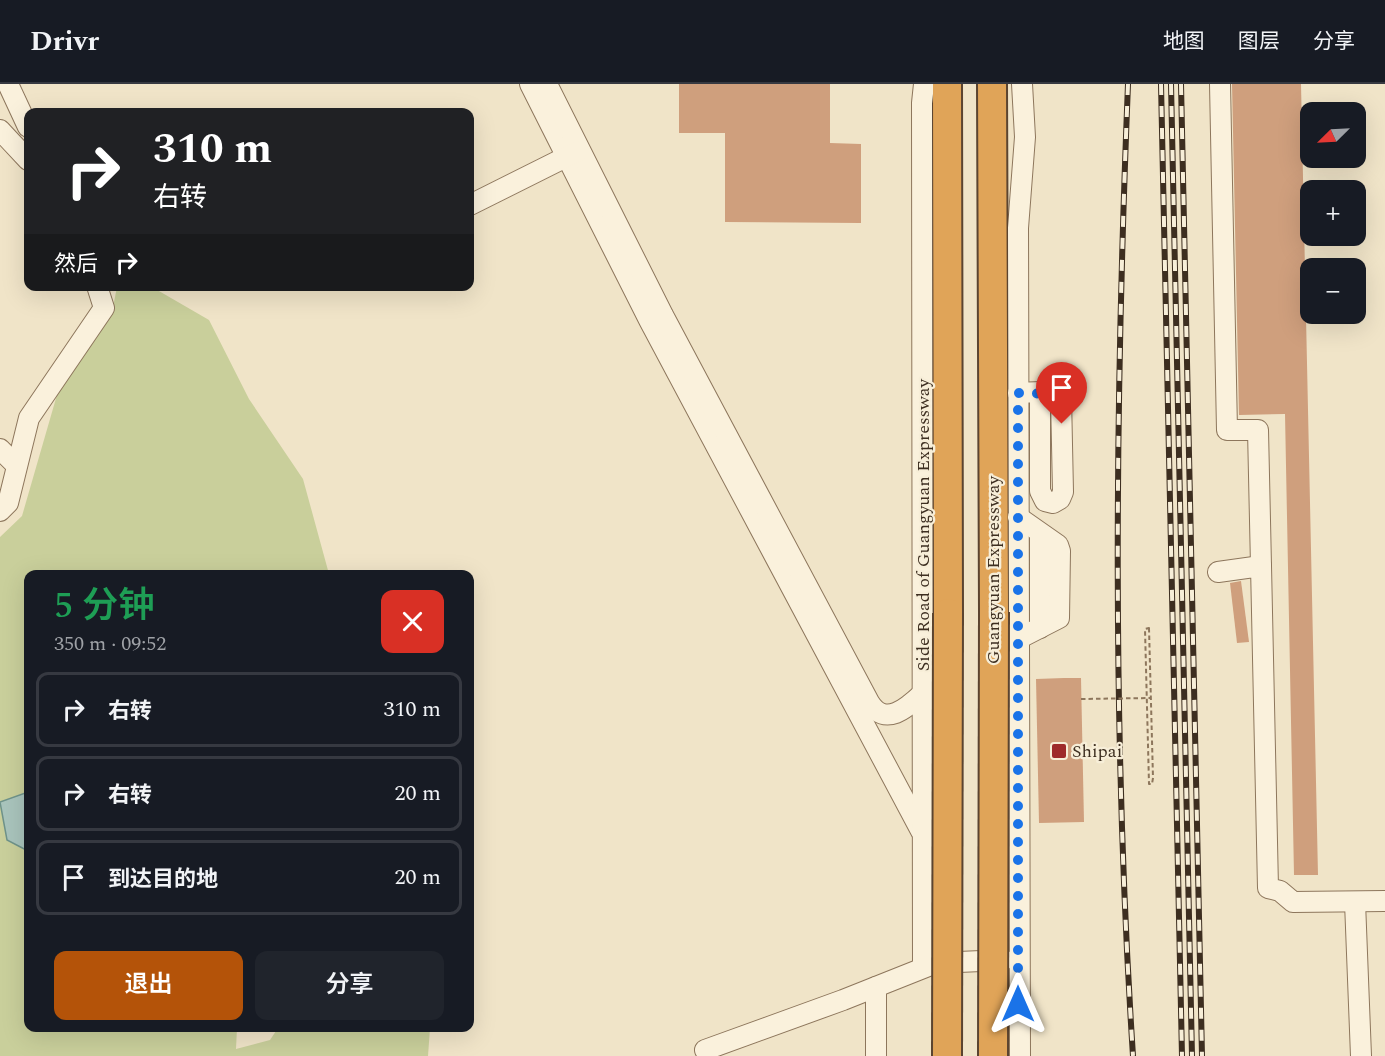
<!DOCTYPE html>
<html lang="zh">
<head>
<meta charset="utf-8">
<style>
  :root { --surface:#171b24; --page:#20242c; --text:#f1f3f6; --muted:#9ea1a6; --line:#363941; --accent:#b45309 }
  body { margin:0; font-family:Spectral,"Noto Sans SC",serif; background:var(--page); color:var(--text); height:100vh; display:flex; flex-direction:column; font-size:22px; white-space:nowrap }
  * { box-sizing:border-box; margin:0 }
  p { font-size:20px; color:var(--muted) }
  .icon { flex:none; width:33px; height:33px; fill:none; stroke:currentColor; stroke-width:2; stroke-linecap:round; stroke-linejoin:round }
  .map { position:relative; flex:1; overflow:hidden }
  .panel { position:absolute; left:24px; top:486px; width:450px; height:462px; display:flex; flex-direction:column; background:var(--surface); border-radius:12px; box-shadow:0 6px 24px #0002 }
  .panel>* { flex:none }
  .hud { position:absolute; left:24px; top:24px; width:450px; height:183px; border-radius:12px; box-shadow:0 6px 24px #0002; background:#202124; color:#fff; overflow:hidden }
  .needle { width:39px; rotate:246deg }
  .buttons { position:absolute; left:1300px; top:18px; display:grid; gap:12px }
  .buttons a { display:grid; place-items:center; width:66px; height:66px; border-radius:12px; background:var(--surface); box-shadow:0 6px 24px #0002; font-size:30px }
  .pin { position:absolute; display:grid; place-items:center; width:51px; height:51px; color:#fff; margin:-62px -26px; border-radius:50% 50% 50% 0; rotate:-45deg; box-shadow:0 0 6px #0007 }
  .pin .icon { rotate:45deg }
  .me { position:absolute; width:66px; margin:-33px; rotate:0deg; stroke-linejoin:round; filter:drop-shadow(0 0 4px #0008) }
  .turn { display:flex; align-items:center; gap:21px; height:126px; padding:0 30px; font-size:27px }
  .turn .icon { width:78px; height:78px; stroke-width:2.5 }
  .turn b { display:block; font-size:42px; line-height:51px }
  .then { display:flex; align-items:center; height:57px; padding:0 30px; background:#0003; gap:12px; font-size:22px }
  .round { display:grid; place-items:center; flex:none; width:63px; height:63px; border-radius:12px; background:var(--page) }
  .headline { display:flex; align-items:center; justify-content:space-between; height:102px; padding:0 30px }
  h1 { font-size:36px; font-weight:600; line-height:45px; color:#1e9e55 }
  .button { display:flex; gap:12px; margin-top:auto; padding:12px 30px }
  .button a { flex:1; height:69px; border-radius:12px; background:var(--accent); color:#fff; font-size:24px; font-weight:600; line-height:69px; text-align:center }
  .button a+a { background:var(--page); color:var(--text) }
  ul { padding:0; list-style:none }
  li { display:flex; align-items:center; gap:18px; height:75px; margin:0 12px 9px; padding:0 18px; border:3px solid var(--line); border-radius:12px }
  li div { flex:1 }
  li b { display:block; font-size:22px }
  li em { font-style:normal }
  header { display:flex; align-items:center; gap:36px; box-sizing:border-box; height:84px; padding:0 30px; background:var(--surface); border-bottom:2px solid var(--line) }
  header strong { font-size:28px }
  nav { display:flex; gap:33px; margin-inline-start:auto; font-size:21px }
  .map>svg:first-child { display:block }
  .green { fill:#c9cf9b }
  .water { fill:#a9c4bc; stroke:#6f938a; stroke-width:1.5 }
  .building { fill:#cf9f7d }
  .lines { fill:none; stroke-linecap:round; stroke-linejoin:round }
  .minor-casing { stroke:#8d765c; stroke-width:22 }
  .highway-casing { stroke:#5b4430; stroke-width:32 }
  .path { stroke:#8d765c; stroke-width:2; stroke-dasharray:4.5 3; stroke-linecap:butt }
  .minor { stroke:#faf1dc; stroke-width:20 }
  .highway { stroke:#e0a458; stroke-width:28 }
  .rail-casing { stroke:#3d2e20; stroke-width:6 }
  .rail { stroke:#f7eed8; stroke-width:4; stroke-dasharray:11; stroke-linecap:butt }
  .highway-bridge-casing { stroke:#5b4430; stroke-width:32; stroke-linecap:butt }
  .path-bridge { stroke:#8d765c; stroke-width:2; stroke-dasharray:4.5 3; stroke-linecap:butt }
  .highway-bridge { stroke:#e0a458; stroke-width:28 }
  .route { stroke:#1a73e8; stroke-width:10; stroke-dasharray:0 18 }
  .poi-dot { fill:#9e2a2b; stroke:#f7eed8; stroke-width:2 }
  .labels { text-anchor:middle; stroke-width:4.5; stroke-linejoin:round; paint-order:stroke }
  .street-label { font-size:18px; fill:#3d2e20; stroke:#f7eed8 }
  .poi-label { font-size:18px; fill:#3d2e20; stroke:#f7eed8; text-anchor:start }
</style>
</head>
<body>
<header>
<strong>Drivr</strong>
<nav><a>地图</a><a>图层</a><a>分享</a></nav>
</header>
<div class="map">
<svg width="1385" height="972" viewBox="0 0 1385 972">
  <rect width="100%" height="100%" fill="#f0e4c8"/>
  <path class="green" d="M117 203H152L209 236 249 315 303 395 329 490H28V708L0 718 7 756 28 767V944H237L236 965 270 956 278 944H430L428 972H0V453L22 432 63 290 112 228Z"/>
  <path class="water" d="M28 708V767L7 756 0 718Z"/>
  <g class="building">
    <path d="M679 0H830V59L861 60V139L725 138V49H679Z"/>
    <path d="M1232 0H1301L1318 791H1294L1285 330 1239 331Z"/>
    <path d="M1241 497 1249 558 1237 559 1230 499Z"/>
    <path d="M1064 594H1081L1084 738 1039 739 1036 595Z"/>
  </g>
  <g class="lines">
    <g class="minor-casing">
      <g id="minor">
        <path d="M8 0 28 43"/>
        <path d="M530 0 649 236 921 747"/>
        <path d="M547 0 663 231 869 618C885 644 907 624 923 609"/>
        <path d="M1220 0 1227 346H1258L1261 482"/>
        <path d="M0 46 28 76"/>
        <path d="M470 121 578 67"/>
        <path d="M1018 309C1031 309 1051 305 1061 313L1063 408 1060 415 1053 419 1045 417 1040 407V309"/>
        <path d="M0 365 16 381"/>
        <path d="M0 427 8 419 29 334 104 224 97 202"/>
        <path d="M1218 488 1261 482 1268 804 1280 807 1293 818 1385 817"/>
        <path d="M1040 544V451"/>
        <path d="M1018 555 1059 534 1060 467 1058 461 1018 433"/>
        <path d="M1355 818 1361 972"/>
        <path d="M923 883 922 19 924 0"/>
        <path d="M705 966 843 916 936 879 1004 876"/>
        <path d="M876 972V903"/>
        <path d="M1020 972 1018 144 1025 53 1022 0"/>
      </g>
    </g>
    <g class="highway-casing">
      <g id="highway">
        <path d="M947 0 948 529"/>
        <path d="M992 0 994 528"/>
      </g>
    </g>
    <path class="path" d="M1149 544 1153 694 1152 700H1149L1145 545Z"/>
    <use href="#minor" class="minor"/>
    <use href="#highway" class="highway"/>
    <g class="rail-casing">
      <g id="rail">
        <path d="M1128 0C1115 324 1112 648 1133 972"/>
        <path d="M1161 0 1182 972"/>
        <path d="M1171 0 1192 972"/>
        <path d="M1181 0 1202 972"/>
      </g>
    </g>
    <use href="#rail" class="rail"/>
    <g class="highway-bridge-casing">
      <g id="highway-bridge">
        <path d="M947 972 948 529"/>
        <path d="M993 972 994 528"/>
      </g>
    </g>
    <path class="path-bridge" d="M1081 615 1151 614"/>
    <use href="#highway-bridge" class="highway-bridge"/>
  </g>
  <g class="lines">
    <path class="route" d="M1018 920V309L1058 310 1062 318V340"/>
  </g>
  <rect class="poi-dot" x="1051" y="659" width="16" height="16" rx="3"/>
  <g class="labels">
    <g class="street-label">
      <text transform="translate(923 441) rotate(-90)" y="6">Side Road of Guangyuan Expressway</text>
      <text transform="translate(993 486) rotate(-90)" y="6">Guangyuan Expressway</text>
    </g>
    <g class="poi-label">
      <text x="1072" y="673">Shipai</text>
    </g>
  </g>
</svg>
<div class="buttons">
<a><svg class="needle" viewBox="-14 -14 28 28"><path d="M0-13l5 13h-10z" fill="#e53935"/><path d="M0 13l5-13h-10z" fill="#9ea1a6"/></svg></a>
<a>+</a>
<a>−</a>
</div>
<div class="pin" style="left:1062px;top:340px;background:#d93025"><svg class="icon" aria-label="arrive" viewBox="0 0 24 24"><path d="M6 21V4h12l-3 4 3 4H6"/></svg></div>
<svg class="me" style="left:1018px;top:920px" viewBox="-20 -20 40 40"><path d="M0-17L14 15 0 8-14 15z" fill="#1a73e8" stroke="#fff" stroke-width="4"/></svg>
<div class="hud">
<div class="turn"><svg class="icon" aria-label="right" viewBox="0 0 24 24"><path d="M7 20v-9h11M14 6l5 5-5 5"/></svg><div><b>310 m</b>右转</div></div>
<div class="then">然后<svg class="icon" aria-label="right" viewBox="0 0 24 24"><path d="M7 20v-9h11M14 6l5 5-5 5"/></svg></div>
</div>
<section class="panel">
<div class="headline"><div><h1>5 分钟</h1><p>350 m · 09:52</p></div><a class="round" style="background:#d93025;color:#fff"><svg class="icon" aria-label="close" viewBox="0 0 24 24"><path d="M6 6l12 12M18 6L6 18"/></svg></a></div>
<ul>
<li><svg class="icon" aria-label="right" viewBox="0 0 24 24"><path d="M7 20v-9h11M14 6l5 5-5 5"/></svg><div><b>右转</b></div><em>310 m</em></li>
<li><svg class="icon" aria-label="right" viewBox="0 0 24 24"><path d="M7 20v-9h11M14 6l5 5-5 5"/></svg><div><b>右转</b></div><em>20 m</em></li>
<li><svg class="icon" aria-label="arrive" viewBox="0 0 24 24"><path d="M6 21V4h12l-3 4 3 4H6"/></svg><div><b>到达目的地</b></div><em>20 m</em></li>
</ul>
<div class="button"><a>退出</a><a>分享</a></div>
</section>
</div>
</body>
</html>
